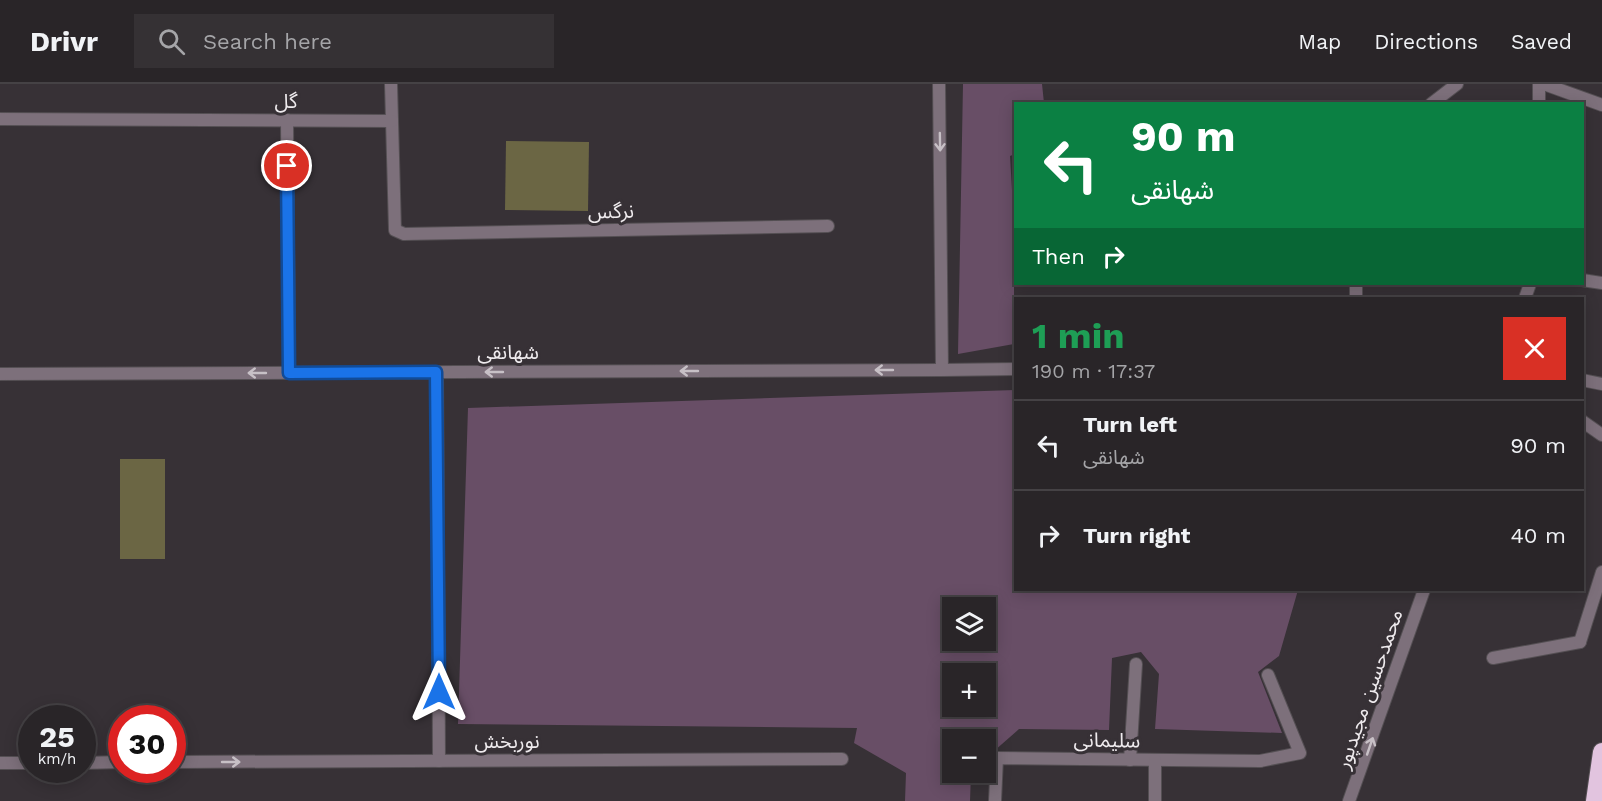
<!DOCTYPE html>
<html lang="en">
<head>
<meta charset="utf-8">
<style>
  :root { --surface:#292528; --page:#353134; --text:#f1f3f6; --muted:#a5a5a8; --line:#454245 }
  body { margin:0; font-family:"Work Sans","Noto Sans Arabic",sans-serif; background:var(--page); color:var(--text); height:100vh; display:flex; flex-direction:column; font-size:22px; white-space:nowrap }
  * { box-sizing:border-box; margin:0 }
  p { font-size:20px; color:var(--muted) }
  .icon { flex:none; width:33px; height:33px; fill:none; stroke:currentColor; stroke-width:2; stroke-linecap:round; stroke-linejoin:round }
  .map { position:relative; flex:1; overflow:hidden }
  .side { position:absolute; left:1014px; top:213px; width:570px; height:294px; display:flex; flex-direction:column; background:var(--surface); border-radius:0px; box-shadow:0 3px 15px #0003,0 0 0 2px var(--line) }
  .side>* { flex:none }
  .hud { position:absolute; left:1014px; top:18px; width:570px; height:183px; border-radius:0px; box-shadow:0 3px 15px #0003,0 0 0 2px var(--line); background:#0b8043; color:#fff; overflow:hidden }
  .fabs { position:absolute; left:942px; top:513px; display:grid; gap:12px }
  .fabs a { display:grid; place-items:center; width:54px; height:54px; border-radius:0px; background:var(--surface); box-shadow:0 3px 15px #0003,0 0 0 2px var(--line); font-size:30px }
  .speed { position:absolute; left:18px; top:621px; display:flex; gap:12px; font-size:30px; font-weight:700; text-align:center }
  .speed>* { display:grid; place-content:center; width:78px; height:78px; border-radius:50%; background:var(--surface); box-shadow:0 3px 15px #0003,0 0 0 2px var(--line); line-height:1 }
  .speed small { font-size:15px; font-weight:400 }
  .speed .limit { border:9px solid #d22; background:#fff; color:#111 }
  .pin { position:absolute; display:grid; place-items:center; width:51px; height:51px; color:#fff; margin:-26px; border:3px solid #fff; border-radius:50%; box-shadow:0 2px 6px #0007 }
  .me { position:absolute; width:66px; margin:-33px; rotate:0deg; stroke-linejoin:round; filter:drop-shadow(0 0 4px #0008) }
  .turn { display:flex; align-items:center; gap:21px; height:126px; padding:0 18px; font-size:27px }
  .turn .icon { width:78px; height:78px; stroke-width:2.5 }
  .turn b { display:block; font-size:42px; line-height:51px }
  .then { display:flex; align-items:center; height:57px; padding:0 18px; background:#0003; gap:12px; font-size:22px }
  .round { display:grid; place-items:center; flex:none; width:63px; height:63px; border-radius:0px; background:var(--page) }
  .head { display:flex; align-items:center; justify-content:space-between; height:102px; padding:0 18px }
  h1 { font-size:36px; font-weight:700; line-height:45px; color:#1e9e55 }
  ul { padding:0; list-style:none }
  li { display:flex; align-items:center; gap:18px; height:90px; padding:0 18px; border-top:2px solid var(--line) }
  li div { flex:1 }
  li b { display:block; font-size:22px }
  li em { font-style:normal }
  header { display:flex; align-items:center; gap:36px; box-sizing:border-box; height:84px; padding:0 30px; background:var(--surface); border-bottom:2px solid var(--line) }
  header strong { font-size:28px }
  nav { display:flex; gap:33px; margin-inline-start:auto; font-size:21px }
  .search { width:420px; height:54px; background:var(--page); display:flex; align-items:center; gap:15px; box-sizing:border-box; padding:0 21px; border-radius:0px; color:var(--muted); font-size:22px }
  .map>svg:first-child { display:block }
  .green { fill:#684e66; fill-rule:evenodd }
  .building { fill:#6b6644 }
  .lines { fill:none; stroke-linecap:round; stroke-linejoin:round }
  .lane-casing { stroke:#544f53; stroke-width:14 }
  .street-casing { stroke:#544f53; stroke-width:14 }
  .highway-casing { stroke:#544f53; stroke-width:20 }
  .lane { stroke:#7d707b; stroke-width:12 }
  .street { stroke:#7d707b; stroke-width:12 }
  .highway { stroke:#e2c4df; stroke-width:18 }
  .oneway { stroke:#c7c0c6 }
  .route-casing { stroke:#114b97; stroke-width:15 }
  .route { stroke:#1a73e8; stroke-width:10 }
  .labels { text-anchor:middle; stroke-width:6; stroke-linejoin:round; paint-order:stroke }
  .street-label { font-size:20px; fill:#efebee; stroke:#373136 }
</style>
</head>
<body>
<header>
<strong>Drivr</strong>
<div class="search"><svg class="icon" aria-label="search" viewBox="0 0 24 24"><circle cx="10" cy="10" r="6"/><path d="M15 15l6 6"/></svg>Search here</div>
<nav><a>Map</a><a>Directions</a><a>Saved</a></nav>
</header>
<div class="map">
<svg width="1602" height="717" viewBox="0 0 1602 717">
  <rect width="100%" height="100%" fill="#373136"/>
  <g class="green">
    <path d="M963 0H1042L1044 19 1016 20 1015 70 1010 72 1014 140V260L958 270Z"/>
    <path d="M1015 306 1016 506H1298L1279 572 1258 588 1282 649 1155 645 1159 590 1141 568 1112 574 1109 646 1019 645 986 674V656H952V688L971 689 970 717H905L906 689 854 659 857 644 458 640 468 324ZM952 524H986V556H952ZM952 590H986V622H952Z"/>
  </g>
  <g class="building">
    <path d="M506 57 589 58 588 127 505 126Z"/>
    <rect x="120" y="375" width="45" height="100"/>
  </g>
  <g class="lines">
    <g class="lane-casing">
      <g id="lane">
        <path d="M1582 196 1602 199"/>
        <path d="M1493 574 1580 558"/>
        <path d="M1130 676 1136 580"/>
        <path d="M1260 677 1300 669 1268 591"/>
      </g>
    </g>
    <g class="street-casing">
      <g id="street">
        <path d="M391 0 395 146 404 150 828 142"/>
        <path d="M939 0 942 286"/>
        <path d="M1539 0V20"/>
        <path d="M1544 0 1602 21"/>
        <path d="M1431 20 1457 0"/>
        <path d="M0 35 392 37"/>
        <path d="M287 36 289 289"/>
        <path d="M1356 200V214"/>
        <path d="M1525 214 1530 200"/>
        <path d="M437 288 439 677"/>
        <path d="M0 290 942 286 1016 285"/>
        <path d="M1582 296 1602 300"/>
        <path d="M1582 337 1602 351"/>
        <path d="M1580 558 1602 488"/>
        <path d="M172 678 842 675"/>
        <path d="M0 679H32"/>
        <path d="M82 679 122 678"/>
        <path d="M995 717 997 674 1260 677"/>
        <path d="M1155 717V676"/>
        <path d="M1349 717 1424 506"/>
      </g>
    </g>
    <g class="highway-casing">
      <path id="highway" d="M1595 717 1602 668"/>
    </g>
    <use href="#lane" class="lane"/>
    <use href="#street" class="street"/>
    <use href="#highway" class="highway"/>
  </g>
  <defs><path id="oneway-shaft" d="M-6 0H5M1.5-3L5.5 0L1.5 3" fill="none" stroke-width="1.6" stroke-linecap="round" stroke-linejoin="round" transform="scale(1.5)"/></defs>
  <g class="oneway">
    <use href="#oneway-shaft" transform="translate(940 58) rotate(89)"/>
    <use href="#oneway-shaft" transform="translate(884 286) rotate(180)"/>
    <use href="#oneway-shaft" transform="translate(689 287) rotate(180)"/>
    <use href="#oneway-shaft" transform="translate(494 288) rotate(180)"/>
    <use href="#oneway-shaft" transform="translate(257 289) rotate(180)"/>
    <use href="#oneway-shaft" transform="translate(1370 662) rotate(-71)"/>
    <use href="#oneway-shaft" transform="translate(231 678)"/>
  </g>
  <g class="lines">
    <g class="route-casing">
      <path id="route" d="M287 82 289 289 436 288 439 608"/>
    </g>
    <use href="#route" class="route"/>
  </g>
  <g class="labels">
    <g class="street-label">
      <text x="286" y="24">گل</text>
      <text transform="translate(611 127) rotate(-1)" y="7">نرگس</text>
      <text x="508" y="275">شهانقی</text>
      <text transform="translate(1369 605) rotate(-71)" y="7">محمدحسین مجیدپور</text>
      <text transform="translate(1107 656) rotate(1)" y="7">سلیمانی</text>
      <text x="507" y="664">نوربخش</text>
    </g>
  </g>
</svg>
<div class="fabs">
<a><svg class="icon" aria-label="layers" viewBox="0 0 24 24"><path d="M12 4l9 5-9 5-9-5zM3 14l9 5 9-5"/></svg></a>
<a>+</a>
<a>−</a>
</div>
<div class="speed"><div>25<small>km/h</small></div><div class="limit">30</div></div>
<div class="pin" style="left:287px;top:82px;background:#d93025"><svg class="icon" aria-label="arrive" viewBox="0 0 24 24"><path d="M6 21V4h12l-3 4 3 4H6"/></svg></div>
<svg class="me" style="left:439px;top:608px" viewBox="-20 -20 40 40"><path d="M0-17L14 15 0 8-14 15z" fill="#1a73e8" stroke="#fff" stroke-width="4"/></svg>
<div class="hud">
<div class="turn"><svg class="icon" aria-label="left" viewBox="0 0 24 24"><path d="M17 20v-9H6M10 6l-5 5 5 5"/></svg><div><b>90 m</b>شهانقی</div></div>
<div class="then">Then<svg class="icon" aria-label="right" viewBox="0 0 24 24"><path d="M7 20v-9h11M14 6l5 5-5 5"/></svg></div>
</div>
<section class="side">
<div class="head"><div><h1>1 min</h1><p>190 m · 17:37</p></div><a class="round" style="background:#d93025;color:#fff"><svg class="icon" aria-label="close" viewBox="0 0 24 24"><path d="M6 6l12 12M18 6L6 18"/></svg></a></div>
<ul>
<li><svg class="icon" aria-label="left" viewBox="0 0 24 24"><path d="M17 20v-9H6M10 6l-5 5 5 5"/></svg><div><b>Turn left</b><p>شهانقی</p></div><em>90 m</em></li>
<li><svg class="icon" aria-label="right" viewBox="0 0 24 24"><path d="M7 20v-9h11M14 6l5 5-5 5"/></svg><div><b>Turn right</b></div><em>40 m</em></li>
</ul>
</section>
</div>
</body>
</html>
